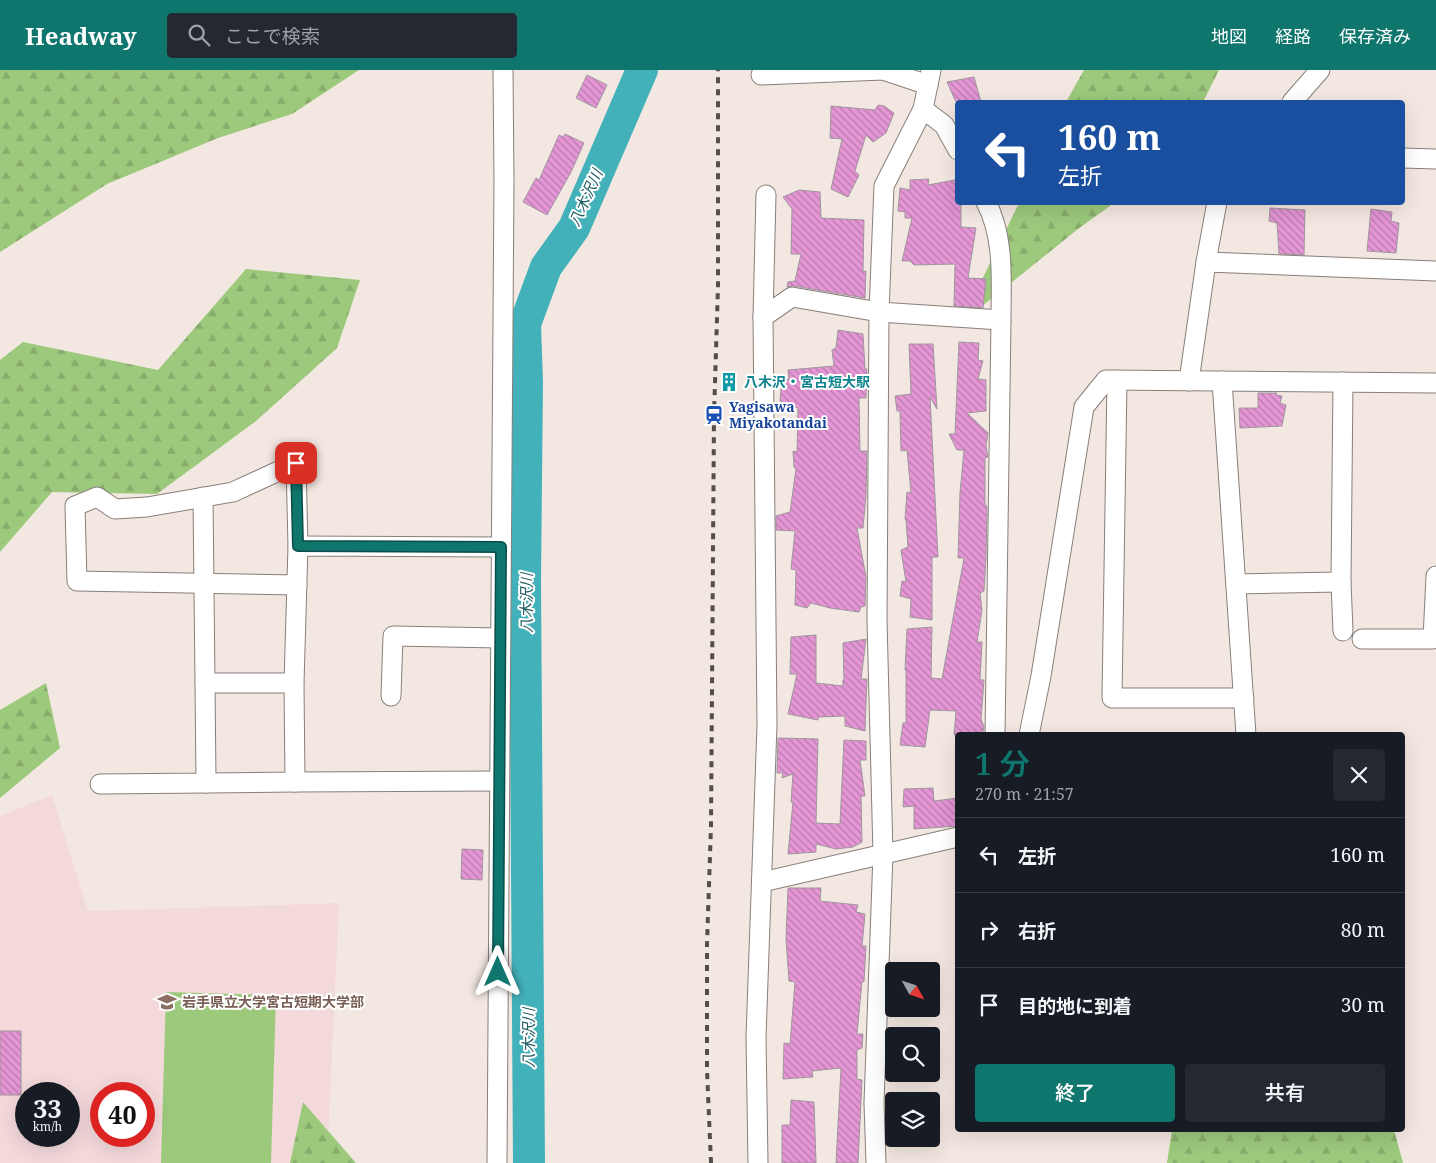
<!DOCTYPE html>
<html lang="ja">
<head>
<meta charset="utf-8">
<style>
  :root { --surface:#171b24; --page:#242831; --text:#f1f3f6; --muted:#9ea1a6; --line:#363941; --accent:#0f766e }
  body { margin:0; font-family:"Noto Serif","Noto Sans JP",serif; background:var(--page); color:var(--text); height:100vh; display:flex; flex-direction:column; font-size:19px; white-space:nowrap }
  * { box-sizing:border-box; margin:0 }
  p { font-size:16px; color:var(--muted) }
  .icon { flex:none; width:28px; height:28px; fill:none; stroke:currentColor; stroke-width:2; stroke-linecap:round; stroke-linejoin:round }
  .map { position:relative; flex:1; overflow:hidden }
  .panel { position:absolute; left:955px; top:662px; width:450px; height:400px; display:flex; flex-direction:column; background:var(--surface); border-radius:5px; box-shadow:0 5px 20px #0002 }
  .panel>* { flex:none }
  .top-card { position:absolute; left:955px; top:30px; width:450px; height:105px; border-radius:5px; box-shadow:0 5px 20px #0002; background:#1a4fa0; color:#fff; overflow:hidden }
  .needle { width:32px; rotate:130deg }
  .fabs { position:absolute; left:885px; top:892px; display:grid; gap:10px }
  .fabs a { display:grid; place-items:center; width:55px; height:55px; border-radius:5px; background:var(--surface); box-shadow:0 5px 20px #0002; font-size:25px }
  .speed { position:absolute; left:15px; top:1012px; display:flex; gap:10px; font-size:25px; font-weight:700; text-align:center }
  .speed>* { display:grid; place-content:center; width:65px; height:65px; border-radius:50%; background:var(--surface); box-shadow:0 5px 20px #0002; line-height:1 }
  .speed small { font-size:12px; font-weight:400 }
  .speed .limit { border:8px solid #d22; background:#fff; color:#111 }
  .pin { position:absolute; display:grid; place-items:center; width:42px; height:42px; color:#fff; margin:-21px; border-radius:10px; box-shadow:0 2px 8px #0006 }
  .me { position:absolute; width:55px; margin:-28px; rotate:0deg; stroke-linejoin:round; filter:drop-shadow(0 0 4px #0008) }
  .turn { display:flex; align-items:center; gap:18px; height:105px; padding:0 20px; font-size:22px }
  .turn .icon { width:65px; height:65px; stroke-width:2.5 }
  .turn b { display:block; font-size:35px; line-height:42px }
  .round { display:grid; place-items:center; flex:none; width:52px; height:52px; border-radius:5px; background:var(--page) }
  .head { display:flex; align-items:center; justify-content:space-between; height:85px; padding:0 20px }
  h1 { font-size:30px; font-weight:600; line-height:38px; color:var(--accent) }
  .action { display:flex; gap:10px; margin-top:auto; padding:10px 20px }
  .action a { flex:1; height:58px; border-radius:5px; background:var(--accent); color:#fff; font-size:20px; font-weight:600; line-height:58px; text-align:center }
  .action a+a { background:var(--page); color:var(--text) }
  ul { padding:0; list-style:none }
  li { display:flex; align-items:center; gap:15px; height:75px; padding:0 20px; border-top:1px solid var(--line) }
  li div { flex:1 }
  li b { display:block; font-size:19px }
  li em { font-style:normal }
  header { display:flex; align-items:center; gap:30px; box-sizing:border-box; height:70px; padding:0 25px; background:var(--accent); color:#fff }
  header strong { font-size:24px }
  nav { display:flex; gap:28px; margin-inline-start:auto; font-size:18px }
  .search { width:350px; height:45px; background:var(--page); display:flex; align-items:center; gap:12px; box-sizing:border-box; padding:0 18px; border-radius:5px; color:var(--muted); font-size:19px }
  .map>svg:first-child { display:block }
  .education { fill:#f4d9db; fill-rule:evenodd }
  .grass { fill:#9cc97c }
  .forest { fill:url(#forest-firs) }
  .lines { fill:none; stroke-linecap:round; stroke-linejoin:round }
  .river { stroke:#43b1ba; stroke-width:32 }
  .building { fill:url(#building-back-hatch); stroke:#9f969d }
  .minor-casing { stroke:#887f79; stroke-width:21 }
  .minor { stroke:#fff; stroke-width:19 }
  .rail { stroke:#534e4b; stroke-width:4; stroke-dasharray:6 6; stroke-linecap:butt }
  .route-casing { stroke:#0a4d48; stroke-width:12 }
  .route { stroke:#0f766e; stroke-width:9 }
  .labels { text-anchor:middle; stroke-width:4; stroke-linejoin:round; paint-order:stroke }
  .culture-label { font-size:14px; font-weight:bold; fill:#0d838f; stroke:#fff; text-anchor:start }
  .transit-label { font-size:14px; font-weight:bold; fill:#164399; stroke:#fff; text-anchor:start }
  .education-label { font-size:14px; font-weight:bold; fill:#785e54; stroke:#fff; text-anchor:start }
  .water-label { font-size:15px; font-style:italic; fill:#205c62; stroke:#fff }
</style>
</head>
<body>
<header>
<strong>Headway</strong>
<div class="search"><svg class="icon" aria-label="search" viewBox="0 0 24 24"><circle cx="10" cy="10" r="6"/><path d="M15 15l6 6"/></svg>ここで検索</div>
<nav><a>地図</a><a>経路</a><a>保存済み</a></nav>
</header>
<div class="map">
<svg width="1436" height="1093" viewBox="0 0 1436 1093">
  <defs>
    <pattern id="forest-firs" width="22" height="20" patternUnits="userSpaceOnUse" patternTransform="scale(1.25)"><rect width="22" height="20" fill="#9cc97c"/><path d="M5 1l3.5 6h-7zM16 11l3.5 6h-7z" fill="#87ac6b"/></pattern>
    <pattern id="building-back-hatch" width="6" height="6" patternUnits="userSpaceOnUse" patternTransform="scale(1.25)"><rect width="6" height="6" fill="#e496d5"/><path d="M-1 5l2 2M0 0l6 6M5-1l2 2" fill="none" stroke="#b97aad"/></pattern>
  </defs>
  <rect width="100%" height="100%" fill="#f3e8e1"/>
  <path class="education" d="M52 725 88 841 339 833 327 1093H0V746ZM26 1024H69V1066H26ZM101 1024H144V1066H101Z"/>
  <path class="grass" d="M166 922 276 925 271 1093H161Z"/>
  <g class="forest">
    <path d="M0 0H359L292 44 218 68 107 114 0 182Z"/>
    <path d="M1084 0H1219L1203 32H1066Z"/>
    <path d="M1019 133H1114L1078 159 961 253Z"/>
    <path d="M246 199 360 210 337 278 256 351 157 424 52 422 0 482V290L23 272 158 300Z"/>
    <path d="M46 613 60 678 0 728V640Z"/>
    <path d="M303 1032 356 1093H290Z"/>
    <path d="M1172 1060H1394L1403 1093H1167Z"/>
  </g>
  <g class="lines">
    <path class="river" d="M529 1093 525 511 527 312 525 254 546 197 574 158 642 0"/>
  </g>
  <g class="building">
    <path d="M587 5 607 15 596 38 576 28Z"/>
    <path d="M974 7 981 32H956L947 12Z"/>
    <path d="M878 35 884 36 894 43 886 63 873 72 866 65 855 101 859 105 848 127 831 119 842 69 830 68 831 36 875 40Z"/>
    <path d="M565 64 584 73 571 102 547 145 523 132 536 108 539 110 559 65 563 67Z"/>
    <path d="M929 109 928 115 955 110 958 117V132H961V157L976 158 968 208 986 209 983 238 954 236 955 194 914 195 910 191H902L912 148H905V142L898 141 900 118 910 120V110Z"/>
    <path d="M799 120 820 122 821 148 864 150 863 201H866L865 228 794 216 787 217 788 212 795 211 801 184H791L792 139 783 127Z"/>
    <path d="M1270 138 1305 140 1304 185 1279 184 1277 153 1269 151Z"/>
    <path d="M1371 139 1392 142 1391 151 1399 153 1396 183 1367 181Z"/>
    <path d="M838 260 863 264 865 299H867L866 328H859L860 381H867L866 426 863 458H857L866 507 865 536 861 537 859 542 830 538 811 533 807 538 795 535 796 500 791 499 795 461 776 460V446L790 442 796 399 794 397 793 381 797 382 798 338 780 331 782 309 789 310 788 300 834 296 832 280 836 278Z"/>
    <path d="M959 272 979 273 978 290 983 291 978 309 986 310V341L967 343 988 363 986 376 988 387 985 388V434L987 437 986 488 984 521 980 523 982 540 977 572H982L980 610H984L981 649 984 657 982 665H954L956 641 930 640 925 677 900 675 903 653H906V600H905L907 559 932 557 931 608 942 609 964 488H958L960 423 964 380H957L949 364H955Z"/>
    <path d="M909 274H933L937 339 930 327 938 487H932V550L910 547 911 529 900 526 902 511 906 512 901 480 908 477 906 450 905 449 907 422 911 423 907 380 901 381 900 341H897L895 326 911 324Z"/>
    <path d="M1258 323H1277L1276 325 1282 326 1280 333 1286 335 1282 356 1240 358 1239 338H1258Z"/>
    <path d="M816 565V613L843 616V610H844L843 573 866 569 861 609H867L865 661 845 656V646L818 647V650L788 644 797 604H790L791 567Z"/>
    <path d="M778 668 818 669 816 753 840 754 844 670 866 671V690H860L865 726H861L862 772 853 777 836 779 816 774V782L788 784 793 732H791L793 704 782 708 783 703H777Z"/>
    <path d="M933 718 934 731 958 728V756L914 759V736L903 737 904 719Z"/>
    <path d="M462 779 483 780 482 810 461 809Z"/>
    <path d="M788 818H821L820 831 858 835 856 842 865 844 862 876H866L864 912 862 911 857 964H863L862 978 857 980V1009L862 1010 858 1093H836L841 998 812 1001 813 1007 783 1009 784 973 790 974 795 912 789 911 786 869Z"/>
    <rect x="0" y="961" width="21" height="64"/>
    <path d="M791 1030 814 1032 816 1093H782V1055H790Z"/>
  </g>
  <g class="lines">
    <g class="minor-casing">
      <g id="minor">
        <path d="M761 5 883 0 928 15"/>
        <path d="M1292 32 1320 0"/>
        <path d="M923 39 944 55 958 80"/>
        <path d="M1402 88 1436 89"/>
        <path d="M986 132C1005 168 1001 211 1001 250L995 665"/>
        <path d="M1206 192 1436 201"/>
        <path d="M763 247 792 227 879 242 1001 250"/>
        <path d="M1117 310 1112 628H1244"/>
        <path d="M1189 311 1206 192 1217 132"/>
        <path d="M1222 311 1246 665"/>
        <path d="M203 427 205 613"/>
        <path d="M1236 514 1341 512"/>
        <path d="M297 515 77 511 75 436 97 427 115 439 147 437 233 422 296 393 298 476"/>
        <path d="M1343 561 1341 512 1343 312"/>
        <path d="M1362 569H1433L1436 506"/>
        <path d="M391 626 393 566 500 568"/>
        <path d="M1029 665 1041 606 1084 337 1106 310 1436 313"/>
        <path d="M295 712 499 711"/>
        <path d="M206 713 295 712 294 613 298 476 501 477"/>
        <path d="M100 714 206 713 205 613H294"/>
        <path d="M762 812 958 767"/>
        <path d="M497 1093 504 111 503 0"/>
        <path d="M758 1093 756 967 767 655 763 247 766 125"/>
        <path d="M876 1093 874 1033 883 784 877 550 879 242 884 116 923 39 931 0"/>
      </g>
    </g>
    <use href="#minor" class="minor"/>
    <path class="rail" d="M711 1093 707 1000V874L711 756 714 345 718 216V0"/>
  </g>
  <g class="lines">
    <g class="route-casing">
      <path id="route" d="M296 393 298 476 501 477 498 902"/>
    </g>
    <use href="#route" class="route"/>
  </g>
  <defs>
    <g id="building-bare" transform="scale(1.5)"><path d="M-4-6H4V6H1V3H-1V6H-4ZM-2.5-4.3h1.7v1.8h-1.7ZM.8-4.3h1.7v1.8H.8ZM-2.5-1h1.7V.8h-1.7ZM.8-1h1.7V.8H.8Z" fill="#0f9aa8" stroke="#fff" stroke-width="2.5" paint-order="stroke"/></g>
    <g id="station-bare" transform="scale(1.5)"><path d="M-3-6H3Q5-6 5-4V2Q5 4 3 4L4.5 6H3L1.5 4h-3L-3 6H-4.5L-3 4Q-5 4-5 2V-4Q-5-6-3-6ZM-3.5-4v3h7v-3ZM-3.5 1v1.5H-2V1ZM2 1v1.5H3.5V1Z" fill="#1a4fb4" stroke="#fff" stroke-width="2.5" paint-order="stroke"/></g>
    <g id="university-bare" transform="scale(1.5)"><path d="M0-5L7-2L0 1L-7-2ZM-4 1L0 2.5L4 1V4Q0 6-4 4Z" fill="#8d6e63" stroke="#fff" stroke-width="2.5" paint-order="stroke"/></g>
  </defs>
  <g fill-rule="evenodd">
    <use href="#building-bare" x="729" y="312"/>
    <use href="#station-bare" x="714" y="345"/>
    <use href="#university-bare" x="167" y="932"/>
  </g>
  <g class="labels">
    <g class="culture-label">
      <text x="744" y="317">八木沢・宮古短大駅</text>
    </g>
    <g class="transit-label">
      <text x="729" y="342">Yagisawa<tspan x="729" dy="16">Miyakotandai</tspan></text>
    </g>
    <g class="education-label">
      <text x="182" y="937">岩手県立大学宮古短期大学部</text>
    </g>
    <g class="water-label">
      <text transform="translate(586 128) rotate(-66)" y="5">八木沢川</text>
      <text transform="translate(527 533) rotate(-90)" y="5">八木沢川</text>
      <text transform="translate(529 968) rotate(-90)" y="5">八木沢川</text>
    </g>
  </g>
</svg>
<div class="fabs">
<a><svg class="needle" viewBox="-14 -14 28 28"><path d="M0-13l5 13h-10z" fill="#e53935"/><path d="M0 13l5-13h-10z" fill="#9ea1a6"/></svg></a>
<a><svg class="icon" aria-label="search" viewBox="0 0 24 24"><circle cx="10" cy="10" r="6"/><path d="M15 15l6 6"/></svg></a>
<a><svg class="icon" aria-label="layers" viewBox="0 0 24 24"><path d="M12 4l9 5-9 5-9-5zM3 14l9 5 9-5"/></svg></a>
</div>
<div class="speed"><div>33<small>km/h</small></div><div class="limit">40</div></div>
<div class="pin" style="left:296px;top:393px;background:#d93025"><svg class="icon" aria-label="arrive" viewBox="0 0 24 24"><path d="M6 21V4h12l-3 4 3 4H6"/></svg></div>
<svg class="me" style="left:498px;top:902px" viewBox="-20 -20 40 40"><path d="M0-17L14 15 0 8-14 15z" fill="#0f766e" stroke="#fff" stroke-width="4"/></svg>
<div class="top-card">
<div class="turn"><svg class="icon" aria-label="left" viewBox="0 0 24 24"><path d="M17 20v-9H6M10 6l-5 5 5 5"/></svg><div><b>160 m</b>左折</div></div>
</div>
<section class="panel">
<div class="head"><div><h1>1 分</h1><p>270 m · 21:57</p></div><a class="round"><svg class="icon" aria-label="close" viewBox="0 0 24 24"><path d="M6 6l12 12M18 6L6 18"/></svg></a></div>
<ul>
<li><svg class="icon" aria-label="left" viewBox="0 0 24 24"><path d="M17 20v-9H6M10 6l-5 5 5 5"/></svg><div><b>左折</b></div><em>160 m</em></li>
<li><svg class="icon" aria-label="right" viewBox="0 0 24 24"><path d="M7 20v-9h11M14 6l5 5-5 5"/></svg><div><b>右折</b></div><em>80 m</em></li>
<li><svg class="icon" aria-label="arrive" viewBox="0 0 24 24"><path d="M6 21V4h12l-3 4 3 4H6"/></svg><div><b>目的地に到着</b></div><em>30 m</em></li>
</ul>
<div class="action"><a>終了</a><a>共有</a></div>
</section>
</div>
</body>
</html>
